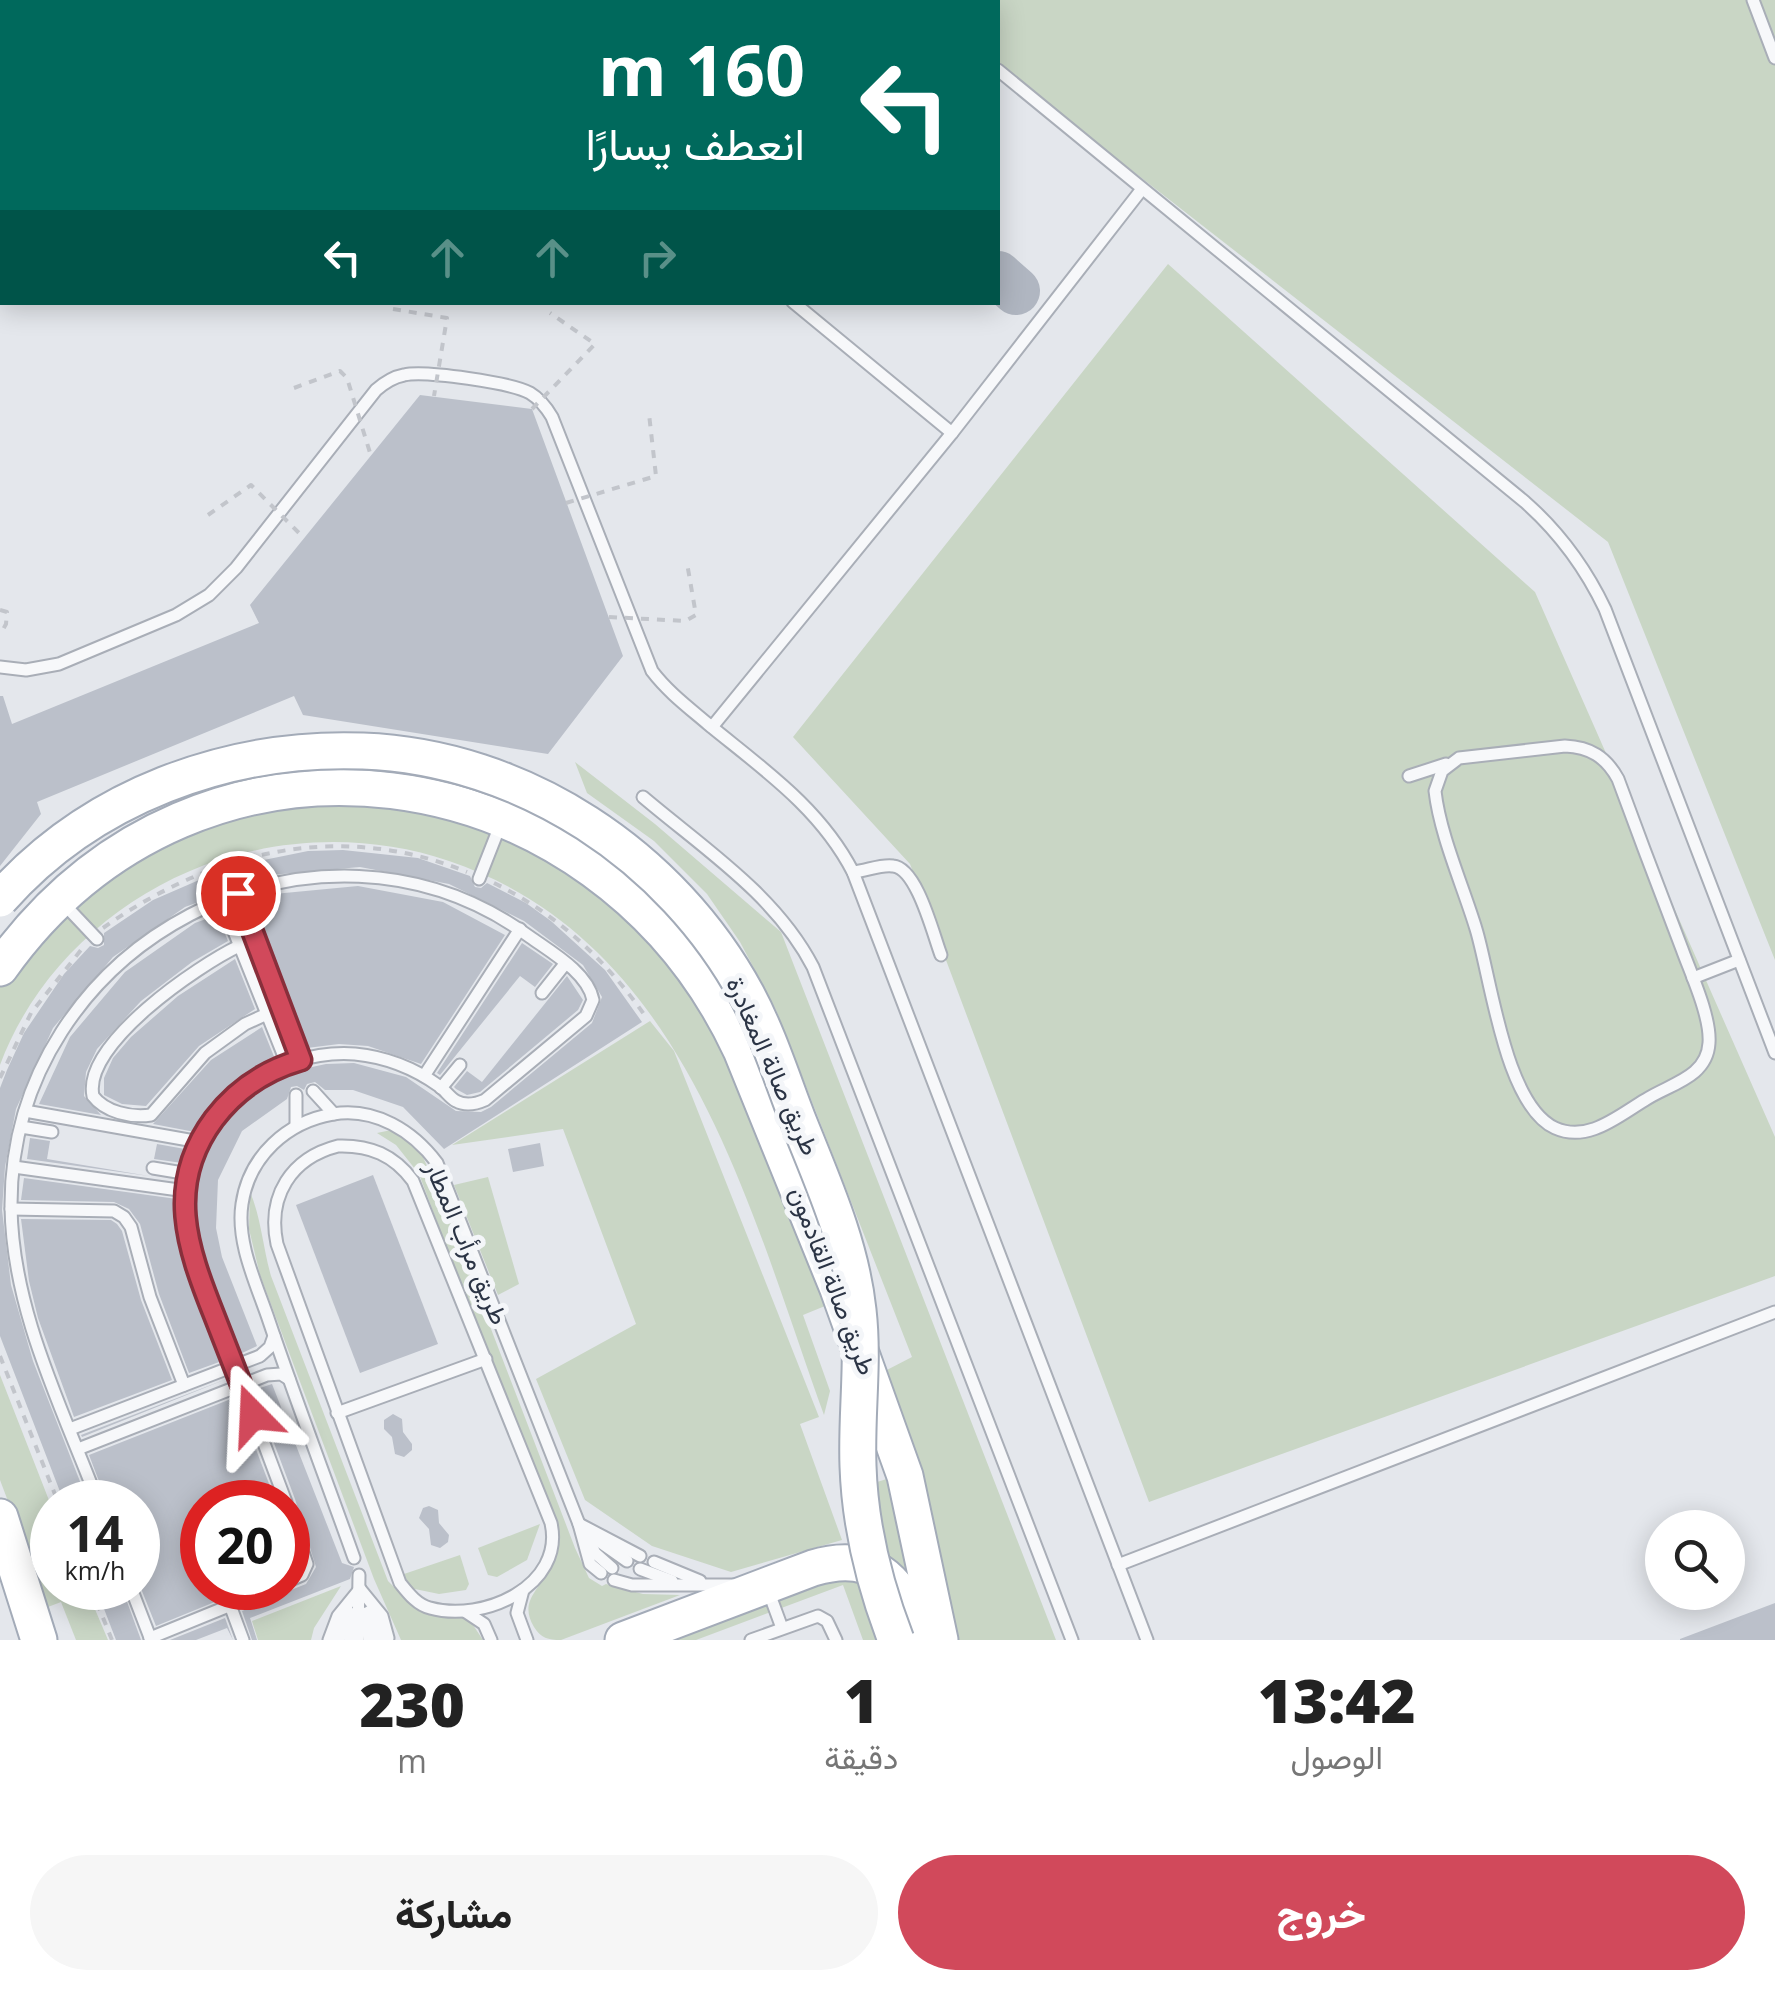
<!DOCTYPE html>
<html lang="ar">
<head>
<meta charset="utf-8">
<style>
  :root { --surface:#fff; --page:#f6f6f6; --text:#222; --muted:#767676; --accent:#d1495b }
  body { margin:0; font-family:"Open Sans",Vazirmatn,sans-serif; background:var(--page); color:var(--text); direction:rtl; height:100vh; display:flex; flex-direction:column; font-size:38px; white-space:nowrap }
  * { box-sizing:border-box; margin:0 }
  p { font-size:32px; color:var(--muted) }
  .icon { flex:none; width:55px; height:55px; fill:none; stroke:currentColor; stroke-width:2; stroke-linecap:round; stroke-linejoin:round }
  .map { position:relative; height:1640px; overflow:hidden; direction:ltr }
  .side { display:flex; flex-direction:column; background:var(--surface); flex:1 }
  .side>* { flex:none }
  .guide { position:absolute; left:0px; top:0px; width:1000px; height:305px; box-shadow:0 5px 25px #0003; direction:rtl; background:#00695c; color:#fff; overflow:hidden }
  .tools { position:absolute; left:1645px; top:1510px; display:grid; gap:20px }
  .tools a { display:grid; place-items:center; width:100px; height:100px; border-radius:50%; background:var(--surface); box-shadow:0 5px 25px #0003; font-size:50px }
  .speed { position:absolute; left:30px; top:1480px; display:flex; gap:20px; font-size:50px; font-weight:700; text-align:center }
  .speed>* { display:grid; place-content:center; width:130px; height:130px; border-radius:50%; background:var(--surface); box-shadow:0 5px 25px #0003; line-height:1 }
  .speed small { font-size:25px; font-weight:400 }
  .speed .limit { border:15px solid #d22; background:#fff; color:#111 }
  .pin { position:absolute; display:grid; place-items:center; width:85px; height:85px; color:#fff; margin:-42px; border:5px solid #fff; border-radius:50%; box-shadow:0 2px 10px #0007 }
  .me { position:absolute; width:110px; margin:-55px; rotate:339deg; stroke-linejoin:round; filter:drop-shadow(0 0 8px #0008) }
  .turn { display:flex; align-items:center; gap:35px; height:210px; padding:0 30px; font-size:45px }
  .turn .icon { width:130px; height:130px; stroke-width:2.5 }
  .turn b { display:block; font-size:70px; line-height:85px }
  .lanes { display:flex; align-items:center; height:95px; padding:0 30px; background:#0003; justify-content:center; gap:50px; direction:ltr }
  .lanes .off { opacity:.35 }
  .eta { display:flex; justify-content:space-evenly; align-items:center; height:170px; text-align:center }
  .eta b { font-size:60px; font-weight:800; line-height:70px }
  .button { display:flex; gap:20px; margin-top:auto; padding:20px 30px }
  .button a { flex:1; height:115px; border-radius:60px; background:var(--accent); color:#fff; font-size:40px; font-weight:800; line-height:115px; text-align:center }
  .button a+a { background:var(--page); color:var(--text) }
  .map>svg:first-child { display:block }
  .green { fill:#c9d6c5 }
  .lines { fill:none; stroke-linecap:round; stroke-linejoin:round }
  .taxiway { stroke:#b0b6c1; stroke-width:48 }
  .building { fill:#bbc0ca }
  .lane-casing { stroke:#a9aeb7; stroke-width:15 }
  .primary-casing { stroke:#a3abb8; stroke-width:39 }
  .path { stroke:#c2c5cb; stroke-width:4; stroke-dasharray:8 8; stroke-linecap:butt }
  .lane { stroke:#f7f8fa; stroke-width:11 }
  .primary { stroke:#fff; stroke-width:35 }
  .primary-bridge-casing { stroke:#a3abb8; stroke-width:39; stroke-linecap:butt }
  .path-bridge { stroke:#c2c5cb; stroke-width:4; stroke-dasharray:8 8; stroke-linecap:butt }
  .primary-bridge { stroke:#fff; stroke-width:35 }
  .route-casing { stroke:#882f3b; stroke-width:25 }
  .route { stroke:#d1495b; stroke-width:18 }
  .labels { text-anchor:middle; stroke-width:10; stroke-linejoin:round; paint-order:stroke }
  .street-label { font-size:25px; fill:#2b3445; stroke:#f4f6f9 }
</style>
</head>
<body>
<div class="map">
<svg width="1775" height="1640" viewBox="0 0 1775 1640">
  <rect width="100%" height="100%" fill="#e4e7ec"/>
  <g class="green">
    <path d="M913 0H1775V960L1608 542 998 66V2Z"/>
    <path d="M1168 264 1535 592 1775 1137V1276L1149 1502 910 864 793 737Z"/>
    <path d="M575 762 655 824 781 932 1056 1640H952L881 1373 912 1357 776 1010 740 942 707 894 654 841 587 793Z"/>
    <path d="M392 804 479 825 613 898 677 962 730 1062 825 1306 803 1315 830 1391 824 1415C748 1206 686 941 449 861 375 836 294 836 219 860 121 892 36 968 0 1065V978L60 913 170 841 282 805Z"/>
    <path d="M650 1021 674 1051 819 1417 800 1424 842 1540 731 1572 652 1546 585 1500 536 1379 636 1324 563 1129 452 1145Z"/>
    <path d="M396 1129 422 1155 437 1188 575 1548 589 1578 602 1586 606 1584 643 1594 680 1595 561 1640C548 1640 541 1638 534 1627 519 1602 538 1591 549 1570 555 1560 551 1542 553 1530L419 1174 396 1145 377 1133Z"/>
    <path d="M488 1177 519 1284 498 1295 454 1185Z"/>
    <path d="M250 1192C261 1217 263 1248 271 1276L388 1581 409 1602 469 1619 483 1640H401L374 1579 260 1275 249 1229Z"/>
    <path d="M0 1375 52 1508V1588H86L108 1640H76L61 1602 48 1607 0 1480Z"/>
    <path d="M893 1477 911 1581 885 1551 874 1483Z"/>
    <path d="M540 1524 527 1560 497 1577 488 1575 478 1548Z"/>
    <path d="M460 1555 469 1584 466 1590 439 1594 410 1588 404 1574Z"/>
    <path d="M854 1571 880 1640H863L843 1585 696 1640H634Z"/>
    <path d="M341 1586 314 1628 311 1640H258L252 1621Z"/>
  </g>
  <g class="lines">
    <g class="taxiway">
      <path d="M659 0 661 2"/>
      <path d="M159 2 166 0"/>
      <path d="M0 63 2 62"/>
      <path d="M998 275 1016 291"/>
    </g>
  </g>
  <g class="building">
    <path d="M420 395 532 409 623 656 548 754 303 715 294 696 37 802 41 814 0 866V696H3L12 724 259 623 250 605Z"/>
    <path d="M343 850 418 858 470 876 475 887 481 888 487 883 526 903 551 921 605 970 642 1022 444 1149 403 1107 353 1090H325L315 1082 307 1084 304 1090 297 1086 291 1087 287 1099 242 1131 218 1180 216 1228 222 1257 257 1346 240 1354 202 1252 196 1219 195 1187 203 1156 219 1126 248 1097 298 1070 326 1064 354 1063 406 1077 456 1111 481 1112 491 1107 592 1023 602 997 583 965 524 921 449 884 360 867 271 875 243 885 236 884 226 891 218 890 212 897 185 907 113 957 53 1028 16 1109 5 1167 2 1210 11 1285 33 1361 88 1502H64L0 1336V1088L7 1070 24 1033 64 974 90 946 98 948 104 945V933L153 900 229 867 308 851Z"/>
    <path d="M358 886 443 902 505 935 421 1064 368 1046 339 1044 307 1048 251 902 274 894Z"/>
    <path d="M217 915 228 941 192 962 141 1001 97 1049 86 1072 84 1096 101 1115 39 1104 70 1037 125 972 195 923Z"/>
    <path d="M522 943 553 964 535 987 520 976 440 1075 437 1073Z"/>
    <path d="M235 959 255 1009 199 1046 146 1106 122 1104 104 1095V1078L113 1058 131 1037 178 996Z"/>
    <path d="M567 976 583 1000 578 1010 480 1092 467 1095 456 1089 454 1087 467 1071 482 1082Z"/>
    <path d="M262 1027 275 1059 235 1083 205 1114 195 1132 153 1124 211 1060Z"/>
    <path d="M30 1138 50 1141 47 1159 149 1176 27 1159Z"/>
    <path d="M540 1143 544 1166 513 1172 508 1149Z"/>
    <path d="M157 1144 185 1149 182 1163 154 1159Z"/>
    <path d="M373 1175 438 1344 360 1373 296 1205Z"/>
    <path d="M24 1178 177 1199 184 1257 222 1361 189 1373 159 1294 140 1224 129 1209 114 1202 21 1200Z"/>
    <path d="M21 1219 111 1220 117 1224 122 1231 141 1300 172 1380 74 1417 38 1318 29 1281Z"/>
    <path d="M229 1378 82 1437 81 1435Z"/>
    <path d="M272 1384 342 1563 354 1567 350 1579 250 1618 257 1640H252L242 1611 277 1597 282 1588 291 1590 306 1584 316 1567 295 1499 254 1390Z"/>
    <path d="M236 1397 276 1502H202V1588H249L156 1626 138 1581V1502H107L89 1455Z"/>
    <path d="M393 1414 402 1419 403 1432 412 1444V1450L404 1457 395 1454 392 1437 384 1429V1420Z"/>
    <path d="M429 1506 438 1510 439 1523 449 1535 448 1542 440 1548 431 1545 429 1529 419 1518 423 1508Z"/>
    <path d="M96 1588H122L141 1640H116Z"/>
    <path d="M1775 1603V1640H1680V1639Z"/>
    <path d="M225 1618 233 1640 227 1628 196 1640H170Z"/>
  </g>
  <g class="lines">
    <g class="lane-casing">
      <g id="lane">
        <path d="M912 0 915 2"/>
        <path d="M1753 0 1775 58"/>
        <path d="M998 70 1525 502C1560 533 1585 567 1605 609L1775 1053"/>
        <path d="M0 232 2 231"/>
        <path d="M793 302 952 433"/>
        <path d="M0 667 26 670 59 664 176 615 209 595 236 568 376 390C384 383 393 377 404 375 424 370 513 383 530 393 540 399 546 407 552 417L652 671C668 692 688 707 708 724 763 769 820 808 853 872L1147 1640"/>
        <path d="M712 727 952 433 1142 189"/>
        <path d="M1565 746C1590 747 1606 757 1618 779 1639 836 1660 892 1682 949 1691 974 1711 1017 1709 1043 1707 1078 1669 1084 1645 1100 1618 1116 1588 1143 1555 1128 1505 1105 1491 978 1476 929 1463 886 1440 835 1435 791L1442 771 1459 758Z"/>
        <path d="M1409 776 1446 764"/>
        <path d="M643 797C703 848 776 895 813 967L1072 1640"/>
        <path d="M853 872C866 871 881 864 893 866 917 868 933 934 941 955"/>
        <path d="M479 879 501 823"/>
        <path d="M238 893 301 1059"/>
        <path d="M221 899 287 1064"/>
        <path d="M63 903 97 939"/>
        <path d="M239 946C199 965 82 1044 93 1096 105 1112 131 1118 151 1115L205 1053 245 1024 267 1014"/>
        <path d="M1693 978 1739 960"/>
        <path d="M542 993 565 964"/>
        <path d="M424 1076 520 929"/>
        <path d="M441 1088 460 1065"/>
        <path d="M313 1091 334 1114"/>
        <path d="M25 1111 200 1142"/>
        <path d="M296 1126V1095"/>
        <path d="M21 1127 52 1132"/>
        <path d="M338 1146C370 1145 394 1155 413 1181L551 1523C565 1586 483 1623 430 1608 417 1605 408 1593 400 1583L277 1244C267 1196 291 1158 338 1146Z"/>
        <path d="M14 1167 186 1191"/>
        <path d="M153 1168 189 1174"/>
        <path d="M11 1209 114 1211 124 1217 131 1227 150 1297 184 1385"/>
        <path d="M337 1413 486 1359"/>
        <path d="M70 1429 260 1356 270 1347 274 1336"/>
        <path d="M78 1449 267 1375 281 1374 289 1379"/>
        <path d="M98 1502C62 1407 12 1310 11 1206 10 944 317 781 530 937 551 952 588 973 593 1000L586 1016 485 1100C476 1104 465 1106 456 1101 450 1098 445 1090 439 1086 414 1068 386 1057 355 1054 314 1051 274 1065 242 1090 144 1169 195 1267 232 1360 251 1407 268 1455 286 1502"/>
        <path d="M288 1508 307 1564 302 1575 288 1581"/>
        <path d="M579 1524 640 1556"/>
        <path d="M586 1536 595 1553 612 1568"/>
        <path d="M593 1537 627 1561"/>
        <path d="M354 1558C326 1479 296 1401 269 1321 257 1285 236 1243 242 1204 249 1156 287 1122 333 1114 375 1107 413 1131 437 1163L579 1524 590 1564 601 1573"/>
        <path d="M654 1562 700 1581"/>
        <path d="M1118 1565 1775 1312"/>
        <path d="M640 1569 672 1581"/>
        <path d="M614 1580 632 1585H733"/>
        <path d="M131 1588 151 1640"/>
        <path d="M360 1589 382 1616 388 1638"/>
        <path d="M523 1590 517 1613 527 1640"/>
        <path d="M768 1590 782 1628"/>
        <path d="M230 1605 243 1640"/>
        <path d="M370 1611 379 1640"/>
        <path d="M466 1612 484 1624 491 1640"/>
        <path d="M366 1613 369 1640"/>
        <path d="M150 1638 273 1588"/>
        <path d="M329 1640 338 1616 360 1589"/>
        <path d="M339 1640 348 1611"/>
        <path d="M350 1640 354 1618"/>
        <path d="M358 1640 359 1575"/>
        <path d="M751 1640 818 1616 827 1621 836 1640"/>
      </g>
    </g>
    <g class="primary-casing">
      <g id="primary">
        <path d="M0 968C199 688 600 748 741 1050L838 1289 905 1476 940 1640"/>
        <path d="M0 1517 39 1640"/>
        <path d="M623 1640 813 1568C880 1548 901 1587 927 1640"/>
      </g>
    </g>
    <g class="path">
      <path d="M0 610 7 612 6 624 0 635"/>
      <path d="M494 883C557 914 606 960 646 1017"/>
      <path d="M103 928C212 851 339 820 467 872"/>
      <path d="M0 1078 31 1013 85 945"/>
      <path d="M0 1356 58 1502"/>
      <path d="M91 1588 112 1640"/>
    </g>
    <use href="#lane" class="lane"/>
    <use href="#primary" class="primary"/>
    <g class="primary-bridge-casing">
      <path id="primary-bridge" d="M0 899C91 796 228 746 363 751 523 757 672 856 747 995 769 1036 783 1082 800 1125 824 1185 851 1245 858 1310 864 1362 856 1414 858 1466 860 1527 874 1583 896 1640"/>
    </g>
    <g class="path-bridge">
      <path d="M393 309 447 318 434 396"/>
      <path d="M294 388 340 371 347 378 371 456"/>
      <path d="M532 409 595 344 550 313"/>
      <path d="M566 503 656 476 649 414"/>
      <path d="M208 515 251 485 304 538"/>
      <path d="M609 617 685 621 696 615 687 563"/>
    </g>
    <use href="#primary-bridge" class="primary-bridge"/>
  </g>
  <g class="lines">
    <g class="route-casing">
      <path id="route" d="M238 893 301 1060C266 1070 236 1090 214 1119 165 1185 187 1247 214 1315 227 1348 240 1381 253 1415"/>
    </g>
    <use href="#route" class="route"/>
  </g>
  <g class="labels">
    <g class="street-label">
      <text transform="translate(773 1066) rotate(66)" y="9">طريق صالة المغادرة</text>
      <text transform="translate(467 1243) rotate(67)" y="9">طريق مرأب المطار</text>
      <text transform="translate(833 1281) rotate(69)" y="9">طريق صالة القادمون</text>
    </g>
  </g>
</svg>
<div class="tools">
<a><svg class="icon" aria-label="search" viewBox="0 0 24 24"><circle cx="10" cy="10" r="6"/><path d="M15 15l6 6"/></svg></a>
</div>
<div class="speed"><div>14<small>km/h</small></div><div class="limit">20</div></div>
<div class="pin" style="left:238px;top:893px;background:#d93025"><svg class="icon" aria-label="arrive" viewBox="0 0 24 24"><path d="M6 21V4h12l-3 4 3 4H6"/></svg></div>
<svg class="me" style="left:253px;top:1415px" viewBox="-20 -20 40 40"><path d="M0-17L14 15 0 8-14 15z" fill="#d1495b" stroke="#fff" stroke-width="4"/></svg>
<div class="guide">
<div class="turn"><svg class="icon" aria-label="left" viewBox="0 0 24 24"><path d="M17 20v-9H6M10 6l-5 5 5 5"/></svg><div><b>160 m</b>انعطف يسارًا</div></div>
<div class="lanes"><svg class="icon" aria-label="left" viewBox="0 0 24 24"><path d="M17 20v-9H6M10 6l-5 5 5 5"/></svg><svg class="icon off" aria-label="ahead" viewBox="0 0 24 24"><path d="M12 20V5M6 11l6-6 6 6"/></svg><svg class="icon off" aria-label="ahead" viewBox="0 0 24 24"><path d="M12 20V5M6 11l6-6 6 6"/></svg><svg class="icon off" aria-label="right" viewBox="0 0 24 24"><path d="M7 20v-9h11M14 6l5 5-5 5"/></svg></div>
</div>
</div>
<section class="side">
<div class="eta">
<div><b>13:42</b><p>الوصول</p></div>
<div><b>1</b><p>دقيقة</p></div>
<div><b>230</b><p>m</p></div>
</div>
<div class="button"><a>خروج</a><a>مشاركة</a></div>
</section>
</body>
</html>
